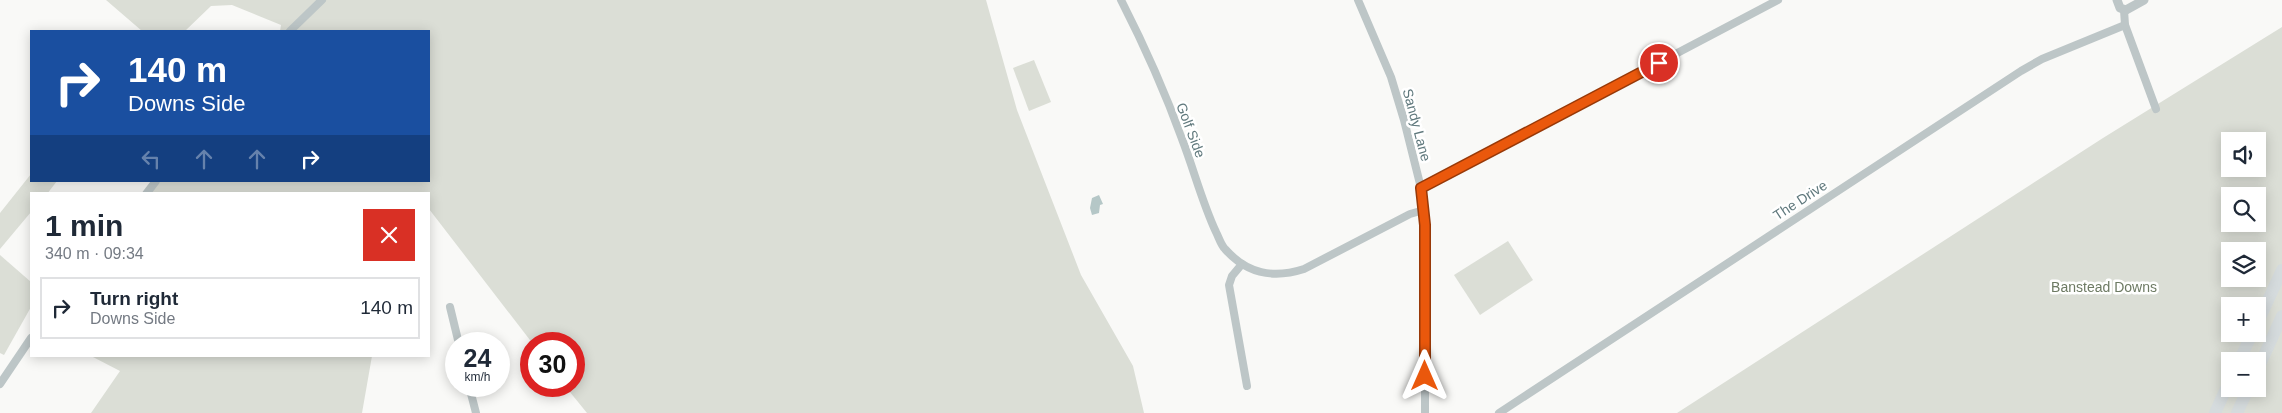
<!DOCTYPE html>
<html lang="en">
<head>
<meta charset="utf-8">
<style>
  :root { --surface:#fff; --page:#f2f2f3; --text:#1f2937; --muted:#747a83; --line:#e0e1e3 }
  body { margin:0; font-family:Arial,sans-serif; background:var(--page); color:var(--text); height:100vh; display:flex; flex-direction:column; font-size:19px; white-space:nowrap }
  * { box-sizing:border-box; margin:0 }
  p { font-size:16px; color:var(--muted) }
  .icon { flex:none; width:28px; height:28px; fill:none; stroke:currentColor; stroke-width:2; stroke-linecap:round; stroke-linejoin:round }
  .map { position:relative; flex:1; overflow:hidden }
  .panel { position:absolute; left:30px; top:192px; width:400px; height:165px; display:flex; flex-direction:column; background:var(--surface); border-radius:0px; box-shadow:0 2px 12px #0003 }
  .panel>* { flex:none }
  .banner { position:absolute; left:30px; top:30px; width:400px; height:152px; border-radius:0px; box-shadow:0 2px 12px #0003; background:#1a4fa0; color:#fff; overflow:hidden }
  .tools { position:absolute; left:2221px; top:132px; display:grid; gap:10px }
  .tools a { display:grid; place-items:center; width:45px; height:45px; border-radius:0px; background:var(--surface); box-shadow:0 2px 12px #0003; font-size:25px }
  .speed { position:absolute; left:445px; top:332px; display:flex; gap:10px; font-size:25px; font-weight:700; text-align:center }
  .speed>* { display:grid; place-content:center; width:65px; height:65px; border-radius:50%; background:var(--surface); box-shadow:0 2px 12px #0003; line-height:1 }
  .speed small { font-size:12px; font-weight:400 }
  .speed .limit { border:8px solid #d22; background:#fff; color:#111 }
  .pin { position:absolute; display:grid; place-items:center; width:42px; height:42px; color:#fff; margin:-21px; border:2px solid #fff; border-radius:50%; box-shadow:0 1px 5px #0007 }
  .me { position:absolute; width:55px; margin:-28px; rotate:0deg; stroke-linejoin:round; filter:drop-shadow(0 0 4px #0008) }
  .turn { display:flex; align-items:center; gap:18px; height:105px; padding:0 15px; font-size:22px }
  .turn .icon { width:65px; height:65px; stroke-width:2.5 }
  .turn b { display:block; font-size:35px; line-height:42px }
  .lanes { display:flex; align-items:center; height:48px; padding:0 15px; background:#0003; justify-content:center; gap:25px; direction:ltr }
  .lanes .off { opacity:.35 }
  .round { display:grid; place-items:center; flex:none; width:52px; height:52px; border-radius:0px; background:var(--page) }
  .overview { display:flex; align-items:center; justify-content:space-between; height:85px; padding:0 15px }
  h1 { font-size:30px; font-weight:600; line-height:38px }
  ul { padding:0; list-style:none }
  li { display:flex; align-items:center; gap:15px; height:62px; margin:0 10px 8px; padding:0 5px; border:2px solid var(--line); border-radius:0px }
  li div { flex:1 }
  li b { display:block; font-size:19px }
  li em { font-style:normal }
  .map>svg:first-child { display:block }
  .green { fill:#dbded6; fill-rule:evenodd }
  .water { fill:#b5c7c7 }
  .lines { fill:none; stroke-linecap:round; stroke-linejoin:round }
  .minor { stroke:#bdc6c7; stroke-width:8 }
  .tertiary { stroke:#bdc6c7; stroke-width:9 }
  .trunk { stroke:#d5dbdd; stroke-width:12 }
  .route-casing { stroke:#983908; stroke-width:12 }
  .route { stroke:#ea580c; stroke-width:9 }
  .labels { text-anchor:middle; stroke-width:5; stroke-linejoin:round; paint-order:stroke }
  .street-label { font-size:14px; fill:#5f787c; stroke:#fff }
  .park-label { font-size:14px; fill:#6d7a63; stroke:#fff }
</style>
</head>
<body>
<div class="map">
<svg width="2282" height="413" viewBox="0 0 2282 413">
  <rect width="100%" height="100%" fill="#f9f9f7"/>
  <g class="green">
    <path d="M106 0H986L1017 110 1081 275 1133 366 1144 413H587L565 386H574V344H533L429 209V194H143L153 181H429V31H280L281 25 232 5 211 6 185 31H142Z"/>
    <path d="M2282 27V413H1677L2103 138ZM2230 141H2258V169H2230ZM2230 196H2258V224H2230ZM2230 251H2258V279H2230ZM2230 306H2258V334H2230ZM2230 361H2258V389H2230Z"/>
    <path d="M1034 60 1051 102 1029 111 1013 68Z"/>
    <path d="M31 174V181H57L47 194H31V212L0 249V213Z"/>
    <path d="M1508 241 1533 280 1480 315 1454 275Z"/>
    <path d="M0 255 31 282V307L4 355 0 353Z"/>
    <path d="M91 356H372L362 413H91L120 371Z"/>
  </g>
  <path class="water" d="M1099 195 1103 204 1100 205 1099 213 1092 215 1090 208 1092 198Z"/>
  <g class="lines">
    <g class="minor">
      <path d="M1121 0C1144 45 1165 92 1182 139 1194 170 1202 202 1216 232 1219 238 1221 245 1225 249 1247 274 1273 279 1304 269L1410 214 1424 210"/>
      <path d="M1358 0 1391 77 1404 120 1421 188 1425 225V413"/>
      <path d="M2124 10 2125 25 2156 109"/>
      <path d="M290 31 322 0"/>
      <path d="M1421 188 1778 0"/>
      <path d="M146 194 156 181"/>
      <path d="M1242 264 1232 276 1229 285 1247 386"/>
      <path d="M450 307 459 344"/>
      <path d="M0 384 31 338"/>
      <path d="M469 386 476 413"/>
      <path d="M1499 413 2021 71 2042 59 2125 25"/>
    </g>
    <path class="tertiary" d="M2117 0 2120 8 2126 10 2144 0"/>
    <g class="trunk">
      <path d="M2258 322 2282 270"/>
      <path d="M2239 361 2252 334"/>
      <path d="M2258 369 2282 316"/>
      <path d="M2215 413 2230 380"/>
      <path d="M2237 413 2248 389"/>
    </g>
  </g>
  <g class="lines">
    <g class="route-casing">
      <path id="route" d="M1425 376V225L1421 188 1659 63"/>
    </g>
    <use href="#route" class="route"/>
  </g>
  <g class="labels">
    <g class="street-label">
      <text transform="translate(1417 125) rotate(75)" y="5">Sandy Lane</text>
      <text transform="translate(1191 130) rotate(69)" y="5">Golf Side</text>
      <text transform="translate(1800 200) rotate(-33)" y="5">The Drive</text>
    </g>
    <g class="park-label">
      <text x="2104" y="292">Banstead Downs</text>
    </g>
  </g>
</svg>
<div class="tools">
<a><svg class="icon" aria-label="sound" viewBox="0 0 24 24"><path d="M4 9h4l5-4v14l-5-4H4zM17 9q2 3 0 6"/></svg></a>
<a><svg class="icon" aria-label="search" viewBox="0 0 24 24"><circle cx="10" cy="10" r="6"/><path d="M15 15l6 6"/></svg></a>
<a><svg class="icon" aria-label="layers" viewBox="0 0 24 24"><path d="M12 4l9 5-9 5-9-5zM3 14l9 5 9-5"/></svg></a>
<a>+</a>
<a>−</a>
</div>
<div class="speed"><div>24<small>km/h</small></div><div class="limit">30</div></div>
<div class="pin" style="left:1659px;top:63px;background:#d93025"><svg class="icon" aria-label="arrive" viewBox="0 0 24 24"><path d="M6 21V4h12l-3 4 3 4H6"/></svg></div>
<svg class="me" style="left:1425px;top:376px" viewBox="-20 -20 40 40"><path d="M0-17L14 15 0 8-14 15z" fill="#ea580c" stroke="#fff" stroke-width="4"/></svg>
<div class="banner">
<div class="turn"><svg class="icon" aria-label="right" viewBox="0 0 24 24"><path d="M7 20v-9h11M14 6l5 5-5 5"/></svg><div><b>140 m</b>Downs Side</div></div>
<div class="lanes"><svg class="icon off" aria-label="left" viewBox="0 0 24 24"><path d="M17 20v-9H6M10 6l-5 5 5 5"/></svg><svg class="icon off" aria-label="ahead" viewBox="0 0 24 24"><path d="M12 20V5M6 11l6-6 6 6"/></svg><svg class="icon off" aria-label="ahead" viewBox="0 0 24 24"><path d="M12 20V5M6 11l6-6 6 6"/></svg><svg class="icon" aria-label="right" viewBox="0 0 24 24"><path d="M7 20v-9h11M14 6l5 5-5 5"/></svg></div>
</div>
<section class="panel">
<div class="overview"><div><h1>1 min</h1><p>340 m · 09:34</p></div><a class="round" style="background:#d93025;color:#fff"><svg class="icon" aria-label="close" viewBox="0 0 24 24"><path d="M6 6l12 12M18 6L6 18"/></svg></a></div>
<ul>
<li><svg class="icon" aria-label="right" viewBox="0 0 24 24"><path d="M7 20v-9h11M14 6l5 5-5 5"/></svg><div><b>Turn right</b><p>Downs Side</p></div><em>140 m</em></li>
</ul>
</section>
</div>
</body>
</html>
